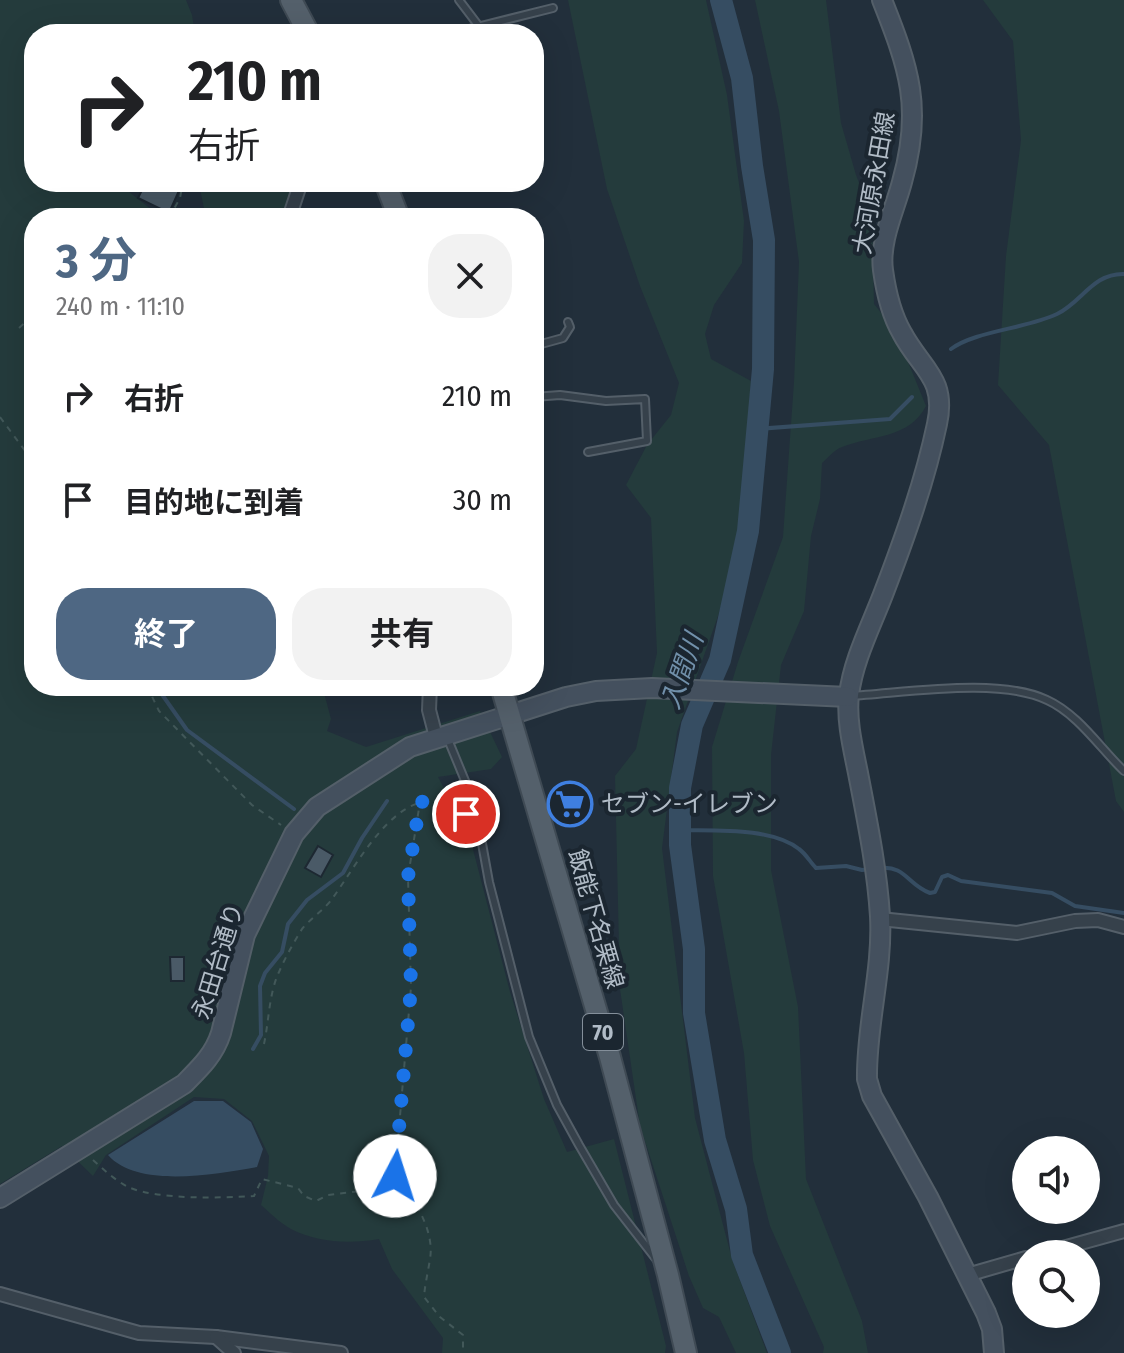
<!DOCTYPE html>
<html lang="ja">
<head>
<meta charset="utf-8">
<style>
  :root { --surface:#fff; --page:#f2f2f2; --text:#202124; --muted:#757577; --accent:#4e6783 }
  body { margin:0; font-family:"Fira Sans Condensed","Noto Sans JP",sans-serif; background:var(--page); color:var(--text); height:100vh; display:flex; flex-direction:column; font-size:30px; white-space:nowrap }
  * { box-sizing:border-box; margin:0 }
  p { font-size:26px; color:var(--muted) }
  .icon { flex:none; width:44px; height:44px; fill:none; stroke:currentColor; stroke-width:2; stroke-linecap:round; stroke-linejoin:round }
  .map { position:relative; flex:1; overflow:hidden }
  .side { position:absolute; left:24px; top:208px; width:520px; height:488px; display:flex; flex-direction:column; background:var(--surface); border-radius:32px; box-shadow:0 8px 32px #0002 }
  .side>* { flex:none }
  .banner { position:absolute; left:24px; top:24px; width:520px; height:168px; border-radius:32px; box-shadow:0 8px 32px #0002; background:#fff; color:var(--text); overflow:hidden }
  .controls { position:absolute; left:1012px; top:1136px; display:grid; gap:16px }
  .controls a { display:grid; place-items:center; width:88px; height:88px; border-radius:50%; background:var(--surface); box-shadow:0 8px 32px #0002; font-size:40px }
  .pin { position:absolute; display:grid; place-items:center; width:68px; height:68px; color:#fff; margin:-34px; border:4px solid #fff; border-radius:50%; box-shadow:0 2px 8px #0007 }
  .me { position:absolute; width:88px; margin:-44px; rotate:5deg; stroke-linejoin:round; filter:drop-shadow(0 0 6px #0008) }
  .turn { display:flex; align-items:center; gap:28px; height:168px; padding:0 32px; font-size:36px }
  .turn .icon { width:104px; height:104px; stroke-width:2.5 }
  .turn b { display:block; font-size:56px; line-height:68px }
  .round { display:grid; place-items:center; flex:none; width:84px; height:84px; border-radius:32px; background:var(--page) }
  .summary { display:flex; align-items:center; justify-content:space-between; height:136px; padding:0 32px }
  h1 { font-size:48px; font-weight:700; line-height:60px; color:var(--accent) }
  .primary-button { display:flex; gap:16px; margin-top:auto; padding:16px 32px }
  .primary-button a { flex:1; height:92px; border-radius:32px; background:var(--accent); color:#fff; font-size:32px; font-weight:700; line-height:92px; text-align:center }
  .primary-button a+a { background:var(--page); color:var(--text) }
  ul { padding:0; list-style:none }
  li { display:flex; align-items:center; gap:24px; height:104px; padding:0 32px }
  li div { flex:1 }
  li b { display:block; font-size:30px }
  li em { font-style:normal }
  .map>svg:first-child { display:block }
  .green { fill:#243b3c }
  .water { fill:#364d62 }
  .lines { fill:none; stroke-linecap:round; stroke-linejoin:round }
  .stream { stroke:#364d62; stroke-width:4 }
  .river { stroke:#364d62; stroke-width:22 }
  .building { fill:#4a5a67; stroke:#1d2832; stroke-width:2 }
  .lane-casing { stroke:#545f69; stroke-width:10 }
  .street-casing { stroke:#545f69; stroke-width:16 }
  .secondary-casing { stroke:#545f69; stroke-width:22 }
  .primary-casing { stroke:#3f4a54; stroke-width:24 }
  .path { stroke:#425859; stroke-width:2; stroke-dasharray:6 6; stroke-linecap:butt }
  .lane { stroke:#36414b; stroke-width:6 }
  .street { stroke:#36414b; stroke-width:12 }
  .secondary { stroke:#44505e; stroke-width:18 }
  .primary { stroke:#54606b; stroke-width:20 }
  .route { stroke:#1a73e8; stroke-width:14; stroke-dasharray:0 25.2 }
  .labels { text-anchor:middle; stroke-width:8; stroke-linejoin:round; paint-order:stroke }
  .shield { fill:#1b2630; stroke:#848f9a; stroke-width:2 }
  .shield-label { font-size:22px; font-weight:bold; fill:#b1bcc7 }
  .street-label { font-size:24px; fill:#b1bcc7; stroke:#1b2630 }
  .poi-label { font-size:24px; fill:#b1bcc7; stroke:#1b2630; text-anchor:start }
  .water-label { font-size:26px; font-style:italic; fill:#7190aa; stroke:#1b2630 }
</style>
</head>
<body>
<div class="map">
<svg width="1124" height="1353" viewBox="0 0 1124 1353">
  <rect width="100%" height="100%" fill="#222f3b"/>
  <g class="green">
    <path d="M0 0H186L192 15 195 34H34V182H125L128 191 162 218H34V686H325L323 689 331 719 327 731 366 747 480 711 502 757 491 769 438 777 469 834 510 992 544 1099 567 1152 614 1139 666 1346 665 1353H442L443 1338 392 1269 379 1239C350 1244 318 1243 291 1229 280 1223 270 1213 261 1205L268 1176 269 1156 252 1121 224 1099 194 1097 106 1155 93 1176 62 1146 0 1184Z"/>
    <path d="M568 0H706L727 95 744 221 742 263 714 305 705 334 711 359 751 381 739 545 718 616 677 732 662 848 695 1118 732 1259 767 1353H736L719 1317 703 1308 689 1276 640 1126 620 989 615 776 636 749 657 653 651 518 626 485 647 445 671 415 679 383 640 286 607 189Z"/>
    <path d="M755 0H826L841 123 856 175 872 216 874 304 895 330 926 406C909 439 872 435 842 447 834 450 828 458 822 463L820 499 811 536 804 611 781 665 771 755V870L798 1007 806 1179 862 1321 868 1353H823L824 1347 770 1226 753 1160 744 1053 713 876 712 747 738 662 783 537 794 382 799 262 779 111Z"/>
    <path d="M983 0H1124V812L1116 801 1049 445 998 385 1006 256 1021 140 1013 41Z"/>
    <path d="M207 182H299L286 218H206L199 184Z"/>
  </g>
  <path class="water" d="M194 1101H223L251 1122 263 1149 257 1167C216 1174 138 1189 108 1155Z"/>
  <g class="lines">
    <g class="stream">
      <path d="M951 349C975 331 1025 329 1057 314 1082 302 1093 273 1124 274"/>
      <path d="M757 429 890 419 912 397"/>
      <path d="M156 686 187 730 294 809"/>
      <path d="M680 830C714 831 771 827 799 849 806 854 810 862 816 868L846 866 862 870 871 869"/>
      <path d="M880 868C905 865 908 885 930 893L935 892 942 877 948 875 961 881 1052 893 1075 906 1124 913"/>
      <path d="M253 1049 261 1035 260 986 265 973 282 952 288 924 307 900 343 873 362 838 387 801"/>
    </g>
    <path class="river" d="M721 0 742 78 752 166 764 240 763 369 748 531 720 660 692 725 680 788V845L694 949V1013L715 1140 736 1209 742 1255 780 1353"/>
  </g>
  <g class="building">
    <path d="M146 182 182 184 169 213 138 198Z"/>
    <path d="M318 846 333 855 321 877 305 868Z"/>
    <path d="M170 957H184V981H171Z"/>
  </g>
  <g class="lines">
    <g class="lane-casing">
      <g id="lane">
        <path d="M459 0 478 25"/>
        <path d="M449 34 553 8"/>
        <path d="M534 346 563 338 570 327 568 322"/>
        <path d="M534 397 560 395 606 401 645 399 647 441 588 452"/>
        <path d="M850 696C905 693 999 677 1047 700 1078 714 1100 748 1124 771"/>
        <path d="M447 737 475 805 489 882 529 1037 557 1105 579 1145 614 1205 656 1259"/>
      </g>
    </g>
    <g class="street-casing">
      <g id="street">
        <path d="M289 218 301 182"/>
        <path d="M430 686 429 710 436 737"/>
        <path d="M880 919 1017 933 1075 921 1098 920 1124 927"/>
        <path d="M1041 1254 1124 1231"/>
        <path d="M967 1275 1026 1258"/>
        <path d="M0 1294 139 1333 216 1337 341 1353"/>
        <path d="M216 1337 234 1353"/>
      </g>
    </g>
    <g class="secondary-casing">
      <g id="secondary">
        <path d="M882 0C909 68 923 108 902 182 895 209 879 241 883 270 886 292 891 314 902 333 921 369 947 378 937 424 925 481 905 537 884 592 872 624 853 660 849 695 846 720 853 748 858 773 867 820 877 868 880 916 883 971 866 1025 867 1079L872 1096 928 1197 986 1313 992 1329 994 1353"/>
        <path d="M0 1198 184 1084C200 1068 214 1055 221 1033L245 935 294 834 317 807 410 747 566 697 596 691 652 688 848 697"/>
      </g>
    </g>
    <g class="primary-casing">
      <g id="primary">
        <path d="M291 0 309 34"/>
        <path d="M385 182 399 218"/>
        <path d="M501 686 610 1057 668 1275 686 1353"/>
      </g>
    </g>
    <g class="path">
      <path d="M169 218 180 198 183 182"/>
      <path d="M19 328 34 314"/>
      <path d="M0 417 34 463"/>
      <path d="M147 686 159 711 252 805 281 825"/>
      <path d="M264 1044C269 1021 269 993 279 972 285 958 294 942 302 929 311 918 324 910 332 899 362 858 406 767 466 814"/>
      <path d="M93 1160C104 1170 115 1180 128 1187 158 1200 221 1198 254 1196L262 1179 298 1188 304 1196 316 1201 328 1195 378 1189 395 1176C413 1196 435 1230 430 1259 428 1272 425 1284 424 1297L440 1317 463 1335V1353"/>
      <path d="M395 1175 411 987 408 877 420 802"/>
    </g>
    <use href="#lane" class="lane"/>
    <use href="#street" class="street"/>
    <use href="#secondary" class="secondary"/>
    <use href="#primary" class="primary"/>
  </g>
  <g class="lines">
    <path class="route" d="M395 1176 411 987 408 877 420 802 442 799 466 814"/>
  </g>
  <defs>
    <g id="supermarket-ring" transform="scale(2.3)"><circle r="9.5" fill="#1b2630" stroke="#3f7fe0" stroke-width="1.5"/><path d="M-6-5.5h2.5l.6 2H6L4.5 2H-2.5L-4.4-4H-6ZM-1.5 3.2a1.3 1.3 0 1 0 .1 0ZM3 3.2a1.3 1.3 0 1 0 .1 0Z" fill="#3f7fe0"/></g>
  </defs>
  <g fill-rule="evenodd">
    <use href="#supermarket-ring" x="570" y="804"/>
  </g>
  <g class="labels">
    <rect class="shield" x="583" y="1014" width="40" height="36" rx="6"/>
    <g class="shield-label">
      <text x="603" y="1040">70</text>
    </g>
    <g class="street-label">
      <text transform="translate(874 183) rotate(-80)" y="8">大河原永田線</text>
      <text transform="translate(596 919) rotate(74)" y="8">飯能下名栗線</text>
      <text transform="translate(218 961) rotate(-73)" y="8">永田台通り</text>
    </g>
    <g class="poi-label">
      <text x="601" y="812">セブン-イレブン</text>
    </g>
    <g class="water-label">
      <text transform="translate(682 671) rotate(-71)" y="9">入間川</text>
    </g>
  </g>
</svg>
<div class="controls">
<a><svg class="icon" aria-label="sound" viewBox="0 0 24 24"><path d="M4 9h4l5-4v14l-5-4H4zM17 9q2 3 0 6"/></svg></a>
<a><svg class="icon" aria-label="search" viewBox="0 0 24 24"><circle cx="10" cy="10" r="6"/><path d="M15 15l6 6"/></svg></a>
</div>
<div class="pin" style="left:466px;top:814px;background:#d93025"><svg class="icon" aria-label="arrive" viewBox="0 0 24 24"><path d="M6 21V4h12l-3 4 3 4H6"/></svg></div>
<svg class="me" style="left:395px;top:1176px" viewBox="-20 -20 40 40"><circle r="19" fill="#fff"/><path d="M0-13L10 11 0 6-10 11z" fill="#1a73e8"/></svg>
<div class="banner">
<div class="turn"><svg class="icon" aria-label="right" viewBox="0 0 24 24"><path d="M7 20v-9h11M14 6l5 5-5 5"/></svg><div><b>210 m</b>右折</div></div>
</div>
<section class="side">
<div class="summary"><div><h1>3 分</h1><p>240 m · 11:10</p></div><a class="round"><svg class="icon" aria-label="close" viewBox="0 0 24 24"><path d="M6 6l12 12M18 6L6 18"/></svg></a></div>
<ul>
<li><svg class="icon" aria-label="right" viewBox="0 0 24 24"><path d="M7 20v-9h11M14 6l5 5-5 5"/></svg><div><b>右折</b></div><em>210 m</em></li>
<li><svg class="icon" aria-label="arrive" viewBox="0 0 24 24"><path d="M6 21V4h12l-3 4 3 4H6"/></svg><div><b>目的地に到着</b></div><em>30 m</em></li>
</ul>
<div class="primary-button"><a>終了</a><a>共有</a></div>
</section>
</div>
</body>
</html>
